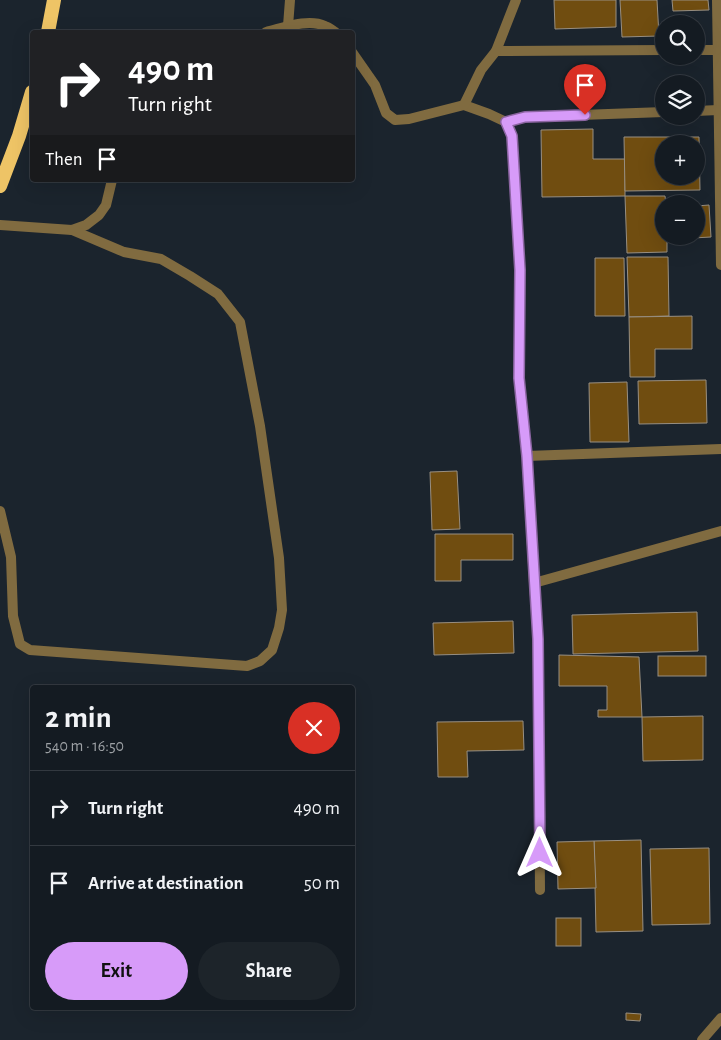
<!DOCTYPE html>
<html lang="en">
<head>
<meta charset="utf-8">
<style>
  :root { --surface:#141b22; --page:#1d242a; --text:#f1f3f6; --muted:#9da1a5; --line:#333940; --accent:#d79bf9 }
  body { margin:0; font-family:"Alegreya Sans",sans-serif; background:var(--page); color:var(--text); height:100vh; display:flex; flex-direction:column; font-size:19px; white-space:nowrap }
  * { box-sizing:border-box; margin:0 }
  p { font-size:16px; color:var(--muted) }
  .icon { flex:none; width:28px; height:28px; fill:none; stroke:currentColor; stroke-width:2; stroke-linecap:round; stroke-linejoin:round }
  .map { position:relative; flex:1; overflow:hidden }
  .drawer { position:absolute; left:30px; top:685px; width:325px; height:325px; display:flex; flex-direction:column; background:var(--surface); border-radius:5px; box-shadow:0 5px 20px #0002,0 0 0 1px var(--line) }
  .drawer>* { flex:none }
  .banner { position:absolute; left:30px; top:30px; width:325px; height:152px; border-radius:5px; box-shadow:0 5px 20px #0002,0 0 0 1px var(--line); background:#202124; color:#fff; overflow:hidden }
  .tools { position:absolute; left:655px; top:15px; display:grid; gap:10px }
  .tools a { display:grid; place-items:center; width:50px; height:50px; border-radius:50%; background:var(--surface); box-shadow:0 5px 20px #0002,0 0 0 1px var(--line); font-size:25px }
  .pin { position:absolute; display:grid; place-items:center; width:42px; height:42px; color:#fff; margin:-51px -21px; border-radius:50% 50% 50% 0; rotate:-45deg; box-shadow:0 0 5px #0007 }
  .pin .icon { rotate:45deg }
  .me { position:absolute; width:55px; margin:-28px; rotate:0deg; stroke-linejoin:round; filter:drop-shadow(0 0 4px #0008) }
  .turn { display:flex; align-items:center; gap:18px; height:105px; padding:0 15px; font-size:22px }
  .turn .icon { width:65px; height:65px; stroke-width:2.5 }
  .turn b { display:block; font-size:35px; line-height:42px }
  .then { display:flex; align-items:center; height:48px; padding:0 15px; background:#0003; gap:10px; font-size:19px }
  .round { display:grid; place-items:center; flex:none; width:52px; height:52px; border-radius:26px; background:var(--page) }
  .headline { display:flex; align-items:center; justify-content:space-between; height:85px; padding:0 15px }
  h1 { font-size:30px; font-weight:600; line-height:38px }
  .action { display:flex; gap:10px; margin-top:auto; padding:10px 15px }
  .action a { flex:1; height:58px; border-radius:30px; background:var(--accent); color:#111; font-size:20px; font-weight:600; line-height:58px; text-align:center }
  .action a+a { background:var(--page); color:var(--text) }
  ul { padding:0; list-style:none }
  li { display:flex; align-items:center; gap:15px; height:75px; padding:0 15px; border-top:1px solid var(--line) }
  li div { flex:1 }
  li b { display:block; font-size:19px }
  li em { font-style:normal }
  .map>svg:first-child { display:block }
  .building { fill:#704d10; stroke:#988f82; fill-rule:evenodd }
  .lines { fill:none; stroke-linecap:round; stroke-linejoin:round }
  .minor { stroke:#806b40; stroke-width:10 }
  .trunk { stroke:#eec466; stroke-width:14 }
  .route-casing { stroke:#8c65a2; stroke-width:12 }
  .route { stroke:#d79bf9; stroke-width:9 }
</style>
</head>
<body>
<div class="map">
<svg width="721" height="1040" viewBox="0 0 721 1040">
  <rect width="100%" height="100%" fill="#1b242d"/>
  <g class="building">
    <path d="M554 0H616V27L555 29Z"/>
    <path d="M620 0H657L659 36 622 37Z"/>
    <path d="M672 0H708L709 10 673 11Z"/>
    <path d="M593 129V159H625V196L542 197 541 130Z"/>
    <path d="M624 137H699L700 190 625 191ZM664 144H696V176H664Z"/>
    <path d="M625 196H665L666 204H664V236H667V252L627 253Z"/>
    <path d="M709 205 711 237 693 238 692 236H696V206Z"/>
    <path d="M627 257H668L669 316 629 317Z"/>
    <path d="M595 258H624L625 316H595Z"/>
    <path d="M692 316V349H655V377H630L629 317Z"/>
    <path d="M706 380 707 423 639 424 638 381Z"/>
    <path d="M627 382 629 442H590L589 383Z"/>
    <path d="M457 471 460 529 432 530 430 472Z"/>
    <path d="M435 534H513V560H461V581H435Z"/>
    <path d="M697 612 698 651 573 654 572 615Z"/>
    <path d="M513 621 514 653 434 655 433 623Z"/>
    <path d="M559 655 639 657 642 717H598V710H607V686H559Z"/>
    <rect x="658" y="656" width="48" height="20"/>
    <path d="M703 716V760L643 761 642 717Z"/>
    <path d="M523 721 524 750 467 751 468 777H438L437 722Z"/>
    <path d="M641 840 643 931 596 932 594 841Z"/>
    <path d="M594 841 596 888 558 889 557 842Z"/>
    <path d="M709 848 710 924 652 925 650 849Z"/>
    <rect x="556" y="918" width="25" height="28"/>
    <path d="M626 1013 641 1014 640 1021 626 1020Z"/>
  </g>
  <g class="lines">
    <g class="minor">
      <path d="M717 0 721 265"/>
      <path d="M288 26 290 0"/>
      <path d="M266 32C283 28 308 18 325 26 329 27 332 30 335 32"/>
      <path d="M696 50H716"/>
      <path d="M496 51 664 50"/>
      <path d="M352 52 375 85 386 113 395 120 409 119 464 105 489 114 506 122 512 136 520 270 519 378 527 456 534 583"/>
      <path d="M464 105 481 70 496 51 516 0"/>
      <path d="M696 111 718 110"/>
      <path d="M506 122 525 117 664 112"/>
      <path d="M0 225 72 230 86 225 99 215 106 205 112 180"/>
      <path d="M527 456 721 449"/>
      <path d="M0 511 11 557 13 616 20 644 30 650 247 666 260 661 272 650 279 628 282 610 279 558 260 426 240 322 218 294 190 276 161 259 124 252 72 230"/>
      <path d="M540 890 538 639 534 583 721 531"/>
      <path d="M702 1040 721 1018"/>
    </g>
    <g class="trunk">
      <path d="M48 32 54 0"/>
      <path d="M0 186 19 136 32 92"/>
    </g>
  </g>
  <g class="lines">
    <g class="route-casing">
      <path id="route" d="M540 853 538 639 527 456 519 378 520 270 512 136 506 122 525 117 585 115"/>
    </g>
    <use href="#route" class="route"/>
  </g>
</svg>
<div class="tools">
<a><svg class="icon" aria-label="search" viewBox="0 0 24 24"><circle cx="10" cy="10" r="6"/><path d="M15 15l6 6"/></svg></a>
<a><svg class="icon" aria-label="layers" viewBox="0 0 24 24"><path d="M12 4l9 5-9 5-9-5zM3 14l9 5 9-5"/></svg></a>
<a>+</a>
<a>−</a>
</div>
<div class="pin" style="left:585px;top:115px;background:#d93025"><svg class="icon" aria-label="arrive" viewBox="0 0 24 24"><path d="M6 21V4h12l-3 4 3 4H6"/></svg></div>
<svg class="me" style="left:540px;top:853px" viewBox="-20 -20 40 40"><path d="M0-17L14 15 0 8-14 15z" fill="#d79bf9" stroke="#fff" stroke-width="4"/></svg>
<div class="banner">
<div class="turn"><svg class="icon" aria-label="right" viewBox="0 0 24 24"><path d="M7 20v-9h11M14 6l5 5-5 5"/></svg><div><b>490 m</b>Turn right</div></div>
<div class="then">Then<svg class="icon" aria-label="arrive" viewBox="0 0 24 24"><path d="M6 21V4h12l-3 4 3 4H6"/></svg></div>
</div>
<section class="drawer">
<div class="headline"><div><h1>2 min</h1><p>540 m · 16:50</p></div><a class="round" style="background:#d93025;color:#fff"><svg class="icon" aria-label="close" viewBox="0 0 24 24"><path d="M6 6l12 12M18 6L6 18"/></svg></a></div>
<ul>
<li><svg class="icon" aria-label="right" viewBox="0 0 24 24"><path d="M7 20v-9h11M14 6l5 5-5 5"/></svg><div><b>Turn right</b></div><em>490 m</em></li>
<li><svg class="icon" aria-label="arrive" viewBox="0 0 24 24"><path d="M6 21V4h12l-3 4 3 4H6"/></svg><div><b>Arrive at destination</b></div><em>50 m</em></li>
</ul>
<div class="action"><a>Exit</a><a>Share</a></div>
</section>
</div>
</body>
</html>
